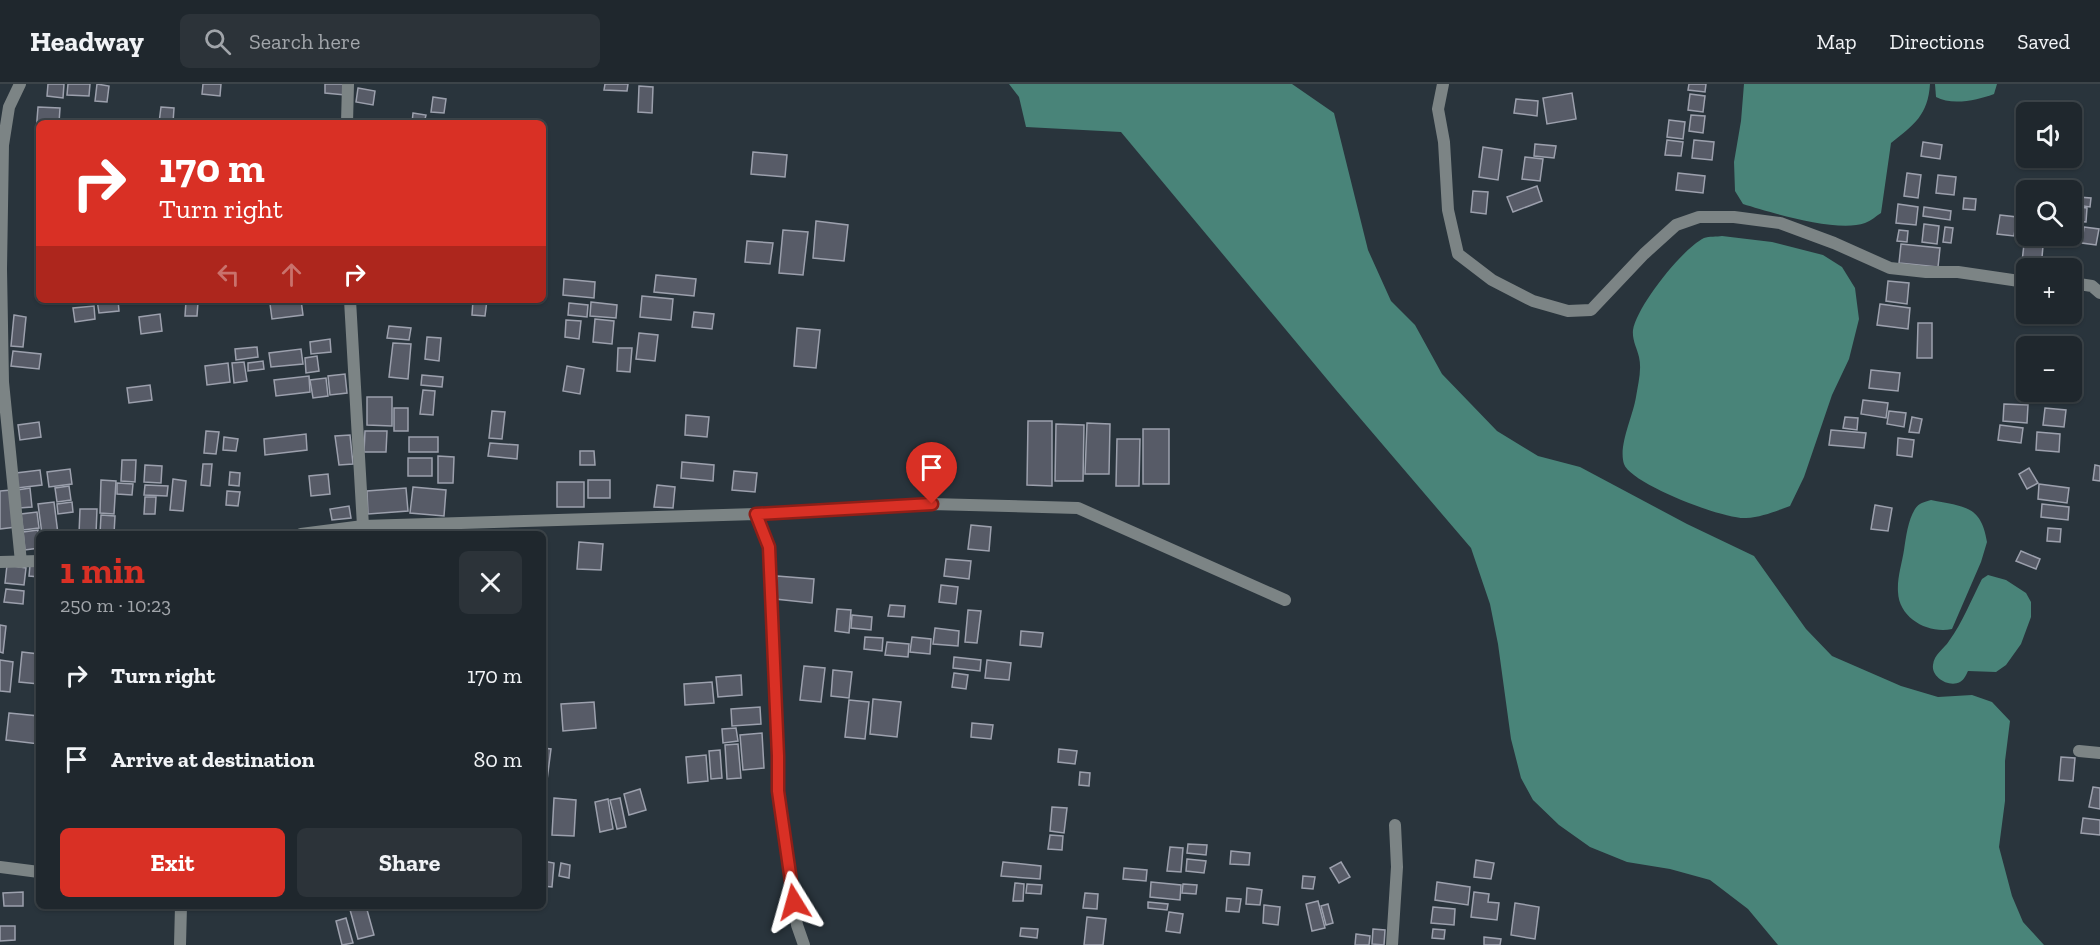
<!DOCTYPE html>
<html lang="en">
<head>
<meta charset="utf-8">
<style>
  :root { --surface:#1f272d; --page:#2c3339; --text:#f1f3f6; --muted:#a1a5aa; --line:#3c4449; --accent:#d93025 }
  body { margin:0; font-family:"Zilla Slab",serif; background:var(--page); color:var(--text); height:100vh; display:flex; flex-direction:column; font-size:22px; white-space:nowrap }
  * { box-sizing:border-box; margin:0 }
  p { font-size:20px; color:var(--muted) }
  .icon { flex:none; width:33px; height:33px; fill:none; stroke:currentColor; stroke-width:2; stroke-linecap:round; stroke-linejoin:round }
  .map { position:relative; flex:1; overflow:hidden }
  .details { position:absolute; left:36px; top:447px; width:510px; height:378px; display:flex; flex-direction:column; background:var(--surface); border-radius:9px; box-shadow:0 2px 4px #0004,0 0 0 2px var(--line) }
  .details>* { flex:none }
  .guide { position:absolute; left:36px; top:36px; width:510px; height:183px; border-radius:9px; box-shadow:0 2px 4px #0004,0 0 0 2px var(--line); background:#d93025; color:#fff; overflow:hidden }
  .controls { position:absolute; left:2016px; top:18px; display:grid; gap:12px }
  .controls a { display:grid; place-items:center; width:66px; height:66px; border-radius:9px; background:var(--surface); box-shadow:0 2px 4px #0004,0 0 0 2px var(--line); font-size:30px }
  .pin { position:absolute; display:grid; place-items:center; width:51px; height:51px; color:#fff; margin:-62px -26px; border-radius:50% 50% 50% 0; rotate:-45deg; box-shadow:0 0 6px #0007 }
  .pin .icon { rotate:45deg }
  .me { position:absolute; width:66px; margin:-33px; rotate:352deg; stroke-linejoin:round; filter:drop-shadow(0 0 4px #0008) }
  .turn { display:flex; align-items:center; gap:21px; height:126px; padding:0 24px; font-size:27px }
  .turn .icon { width:78px; height:78px; stroke-width:2.5 }
  .turn b { display:block; font-size:42px; line-height:51px }
  .lanes { display:flex; align-items:center; height:57px; padding:0 24px; background:#0003; justify-content:center; gap:30px; direction:ltr }
  .lanes .off { opacity:.35 }
  .round { display:grid; place-items:center; flex:none; width:63px; height:63px; border-radius:9px; background:var(--page) }
  .overview { display:flex; align-items:center; justify-content:space-between; height:102px; padding:0 24px }
  h1 { font-size:36px; font-weight:800; line-height:45px; color:var(--accent) }
  .cta { display:flex; gap:12px; margin-top:auto; padding:12px 24px }
  .cta a { flex:1; height:69px; border-radius:9px; background:var(--accent); color:#fff; font-size:24px; font-weight:800; line-height:69px; text-align:center }
  .cta a+a { background:var(--page); color:var(--text) }
  ul { padding:0; list-style:none }
  li { display:flex; align-items:center; gap:18px; height:84px; padding:0 24px }
  li div { flex:1 }
  li b { display:block; font-size:22px }
  li em { font-style:normal }
  header { display:flex; align-items:center; gap:36px; box-sizing:border-box; height:84px; padding:0 30px; background:var(--surface); border-bottom:2px solid var(--line) }
  header strong { font-size:28px }
  nav { display:flex; gap:33px; margin-inline-start:auto; font-size:21px }
  .search { width:420px; height:54px; background:var(--page); display:flex; align-items:center; gap:15px; box-sizing:border-box; padding:0 21px; border-radius:9px; color:var(--muted); font-size:22px }
  .map>svg:first-child { display:block }
  .water { fill:#498479 }
  .building { fill:#575b67; stroke:#9ca0ad; stroke-width:1.5 }
  .lines { fill:none; stroke-linecap:round; stroke-linejoin:round }
  .street { stroke:#7c8485; stroke-width:12 }
  .route-casing { stroke:#8d1f18; stroke-width:15 }
  .route { stroke:#d93025; stroke-width:10 }
</style>
</head>
<body>
<header>
<strong>Headway</strong>
<div class="search"><svg class="icon" aria-label="search" viewBox="0 0 24 24"><circle cx="10" cy="10" r="6"/><path d="M15 15l6 6"/></svg>Search here</div>
<nav><a>Map</a><a>Directions</a><a>Saved</a></nav>
</header>
<div class="map">
<svg width="2100" height="861" viewBox="0 0 2100 861">
  <rect width="100%" height="100%" fill="#29343c"/>
  <g class="water">
    <path d="M1009 0H1292L1334 29 1368 166 1391 217 1415 241 1442 290 1497 347 1538 372 1580 383 1687 440 1754 472 1806 545 1832 572 1901 602 1938 613 1972 611 1992 618 2010 637 2005 677V717L1999 763 2012 812 2023 838 2044 861H1778L1748 825 1710 796 1670 785 1627 778 1590 763 1559 741 1533 716 1521 694 1511 655 1498 560 1490 520 1471 464 1336 306 1121 48 1026 43 1019 13Z"/>
    <path d="M1744 0H1930C1928 31 1914 41 1891 59L1881 129C1876 132 1871 137 1865 139 1838 149 1772 129 1743 120L1735 107 1734 78 1741 37Z"/>
    <path d="M1935 0H1997L1994 10C1978 16 1952 22 1936 13Z"/>
    <path d="M1722 152 1772 158 1823 171 1842 183 1855 204 1859 235 1849 275 1832 311 1804 393 1790 422C1776 427 1762 433 1746 434 1725 436 1631 400 1624 380 1618 362 1633 332 1636 313 1638 300 1642 286 1639 273 1637 264 1632 256 1633 246 1637 222 1682 165 1704 154 1709 152 1717 153 1722 152Z"/>
    <path d="M1931 416C1963 423 1981 420 1987 458L1981 478 1952 545C1929 550 1899 535 1898 508 1897 494 1902 479 1904 466 1906 453 1908 436 1915 425 1919 419 1924 418 1931 416Z"/>
    <path d="M1988 491 2006 496 2026 509 2031 518V533L2021 560 2006 581 1996 588 1968 587C1966 591 1964 596 1960 598 1949 604 1931 593 1933 581 1934 570 1944 565 1949 557 1963 538 1971 516 1982 495Z"/>
  </g>
  <g class="building">
    <path d="M48 0H64L63 14 47 12Z"/>
    <path d="M68 0H90L89 12 67 11Z"/>
    <path d="M97 0 109 2 107 18 95 17Z"/>
    <path d="M203 0H221L220 12 202 10Z"/>
    <path d="M325 0H346L345 11 325 9Z"/>
    <path d="M605 0H628L627 7 604 6Z"/>
    <path d="M1689 0H1706L1705 8 1688 6Z"/>
    <path d="M639 2 653 3 652 29 638 28Z"/>
    <path d="M358 4 375 7 373 21 356 18Z"/>
    <path d="M1572 9 1576 35 1547 40 1543 14Z"/>
    <path d="M1690 10 1705 12 1703 28 1688 26Z"/>
    <path d="M433 13 446 15 444 29 431 28Z"/>
    <path d="M1516 15 1538 17 1537 32 1514 29Z"/>
    <path d="M38 23 60 24 59 39H39V62H35Z"/>
    <path d="M161 23 174 24 173 39H159Z"/>
    <path d="M413 29 426 31 424 39H412Z"/>
    <path d="M1691 31 1705 32 1703 49 1689 47Z"/>
    <path d="M1669 36 1685 38 1683 55 1667 53Z"/>
    <path d="M1667 56 1683 58 1681 72 1665 71Z"/>
    <path d="M1694 56 1714 58 1712 76 1692 74Z"/>
    <path d="M1923 58 1942 61 1940 75 1921 72Z"/>
    <path d="M1535 60 1556 62 1554 74 1534 72Z"/>
    <path d="M1483 63 1502 66 1498 96 1479 93Z"/>
    <path d="M753 68 787 71 785 93 751 90Z"/>
    <path d="M1525 73 1543 75 1540 97 1522 95Z"/>
    <path d="M1678 89 1705 92 1703 109 1676 106Z"/>
    <path d="M1907 89 1921 91 1918 114 1904 112Z"/>
    <path d="M1938 91 1956 93 1954 111 1936 109Z"/>
    <path d="M1537 102 1542 117 1513 128 1507 113Z"/>
    <path d="M1473 107 1488 108 1486 130 1471 128Z"/>
    <path d="M2078 113 2091 114 2090 123 2076 121Z"/>
    <path d="M1964 114 1976 115 1975 126 1963 125Z"/>
    <path d="M1898 120 1918 123 1916 141 1896 139Z"/>
    <path d="M2072 122 2087 124 2086 138 2072 137Z"/>
    <path d="M1924 123 1951 127 1950 136 1923 132Z"/>
    <path d="M2000 131 2017 133 2014 152 1997 150Z"/>
    <path d="M816 137 848 141 844 177 813 174Z"/>
    <path d="M1924 140 1939 142 1937 160 1922 158Z"/>
    <path d="M1945 143 1953 144 1951 159 1943 158Z"/>
    <path d="M2084 143 2099 145 2096 161 2082 159Z"/>
    <path d="M783 146 808 148 803 191 779 189Z"/>
    <path d="M1899 146 1908 147 1907 158 1897 157Z"/>
    <path d="M747 157 773 159 770 180 745 178Z"/>
    <path d="M1901 160 1940 164 1938 183 1899 179Z"/>
    <path d="M2024 160 2043 162 2041 184H2026V187H2021Z"/>
    <path d="M656 191 696 195 694 212 654 208Z"/>
    <path d="M564 195 595 198 594 214 563 211Z"/>
    <path d="M1888 197 1909 199 1907 220 1886 217Z"/>
    <path d="M642 212 673 215 671 236 640 233Z"/>
    <path d="M97 216H118L119 227 99 229Z"/>
    <path d="M301 216 303 231 272 235 270 220Z"/>
    <path d="M473 216H487L485 232 472 231Z"/>
    <path d="M186 217 198 218 197 232H185Z"/>
    <path d="M591 218 617 221 616 234 590 232Z"/>
    <path d="M569 219 588 221 587 233 568 231Z"/>
    <path d="M1880 220 1910 224 1908 245 1877 241Z"/>
    <path d="M94 222 95 235 75 238 73 224Z"/>
    <path d="M694 228 714 230 712 245 692 243Z"/>
    <path d="M160 230 162 247 141 250 139 233Z"/>
    <path d="M14 231 26 233 23 263 11 262Z"/>
    <path d="M595 235 614 237 612 260 593 258Z"/>
    <path d="M566 236 581 237 579 255 565 253Z"/>
    <path d="M1918 239H1932V274H1917Z"/>
    <path d="M389 242 411 244 409 256 387 254Z"/>
    <path d="M797 244 820 246 816 284 794 282Z"/>
    <path d="M639 249 658 251 655 277 636 275Z"/>
    <path d="M427 253 441 254 439 277 425 275Z"/>
    <path d="M330 255 331 268 311 270 310 258Z"/>
    <path d="M393 259 411 260 408 295 389 293Z"/>
    <path d="M257 263 258 273 236 276 235 265Z"/>
    <path d="M618 264H632L630 288 617 287Z"/>
    <path d="M301 265 303 280 271 283 269 269Z"/>
    <path d="M13 267 41 270 39 285 11 282Z"/>
    <path d="M317 272 319 287 306 289 305 274Z"/>
    <path d="M263 277 264 285 248 287V279Z"/>
    <path d="M244 278 247 297 234 299 232 279Z"/>
    <path d="M228 279 230 298 207 301 205 282Z"/>
    <path d="M567 282 584 285 580 310 563 307Z"/>
    <path d="M1871 286 1900 289 1898 307 1869 304Z"/>
    <path d="M345 290 347 309 330 311 328 292Z"/>
    <path d="M422 291 443 293 442 303 421 301Z"/>
    <path d="M309 292 310 308 276 312 274 296Z"/>
    <path d="M326 294 328 312 313 314 310 296Z"/>
    <path d="M150 301 152 316 129 319 127 304Z"/>
    <path d="M423 306 435 307 433 331 420 330Z"/>
    <path d="M367 313H392V342L367 341Z"/>
    <path d="M1863 316 1888 319 1886 334 1861 330Z"/>
    <path d="M2004 320 2028 321 2027 339 2003 337Z"/>
    <rect x="394" y="324" width="14" height="23"/>
    <path d="M2045 324 2066 326 2064 343 2043 341Z"/>
    <path d="M492 327 505 328 502 355 489 354Z"/>
    <path d="M1889 327 1906 329 1904 343 1887 340Z"/>
    <path d="M686 331 709 333 707 353 685 351Z"/>
    <path d="M1845 333 1858 334 1857 346 1843 344Z"/>
    <path d="M1912 333 1922 335 1919 349 1909 348Z"/>
    <path d="M1028 337H1052V402L1027 401Z"/>
    <path d="M39 338 41 353 20 356 18 341Z"/>
    <path d="M1087 339 1110 340 1109 390H1085Z"/>
    <path d="M1056 340 1084 341 1083 397H1055Z"/>
    <path d="M2000 341 2023 344 2021 359 1998 356Z"/>
    <rect x="1143" y="345" width="26" height="55"/>
    <path d="M1831 346 1866 349 1864 364 1829 361Z"/>
    <path d="M206 347 219 348 216 370 204 369Z"/>
    <path d="M365 347H387L386 368H364Z"/>
    <path d="M2037 348 2060 350 2059 368 2036 366Z"/>
    <path d="M306 350 307 366 265 371 264 355Z"/>
    <path d="M350 351 353 380 339 381 335 352Z"/>
    <path d="M224 353 238 355 236 367 223 366Z"/>
    <rect x="409" y="353" width="29" height="15"/>
    <path d="M1898 354 1914 356 1912 373 1897 371Z"/>
    <path d="M1117 355H1140L1139 402H1116Z"/>
    <path d="M490 359 518 361 517 375 488 372Z"/>
    <path d="M580 367H594L595 381H580Z"/>
    <path d="M438 372 454 373 453 399H438Z"/>
    <rect x="408" y="374" width="24" height="18"/>
    <path d="M122 376H136L135 398 121 397Z"/>
    <path d="M682 378 714 381 713 397 681 394Z"/>
    <path d="M203 380H212L210 402 201 401Z"/>
    <path d="M145 381 162 382 161 399 144 398Z"/>
    <path d="M2095 381 2100 382V397L2093 396Z"/>
    <path d="M2029 384 2038 399 2027 405 2019 390Z"/>
    <path d="M70 385 72 400 49 403 47 388Z"/>
    <path d="M40 386 42 401 17 404 16 389Z"/>
    <path d="M734 387 757 389 755 408 732 406Z"/>
    <path d="M230 388 240 389 239 402 229 401Z"/>
    <path d="M328 390 330 410 311 412 309 392Z"/>
    <path d="M173 395 186 397 183 427 170 426Z"/>
    <path d="M101 396 116 397 114 430 100 429Z"/>
    <rect x="588" y="396" width="22" height="18"/>
    <rect x="557" y="398" width="27" height="25"/>
    <path d="M117 399 133 400 132 411 117 410Z"/>
    <path d="M2039 400 2069 404 2067 419 2038 415Z"/>
    <path d="M145 401 168 402 167 412 144 411Z"/>
    <path d="M657 401 675 403 673 424 654 423Z"/>
    <path d="M69 402 71 416 57 418 55 404Z"/>
    <path d="M413 403 446 406 444 432 410 429Z"/>
    <path d="M30 404 32 423 19 424 17 406Z"/>
    <path d="M406 404 408 427 368 430 367 407Z"/>
    <path d="M11 406 16 443 0 445V407Z"/>
    <path d="M227 407 240 408 238 422 226 421Z"/>
    <path d="M145 413H156L155 430H144Z"/>
    <path d="M54 418 58 450H42L38 420Z"/>
    <path d="M72 418 73 428 58 430 57 420Z"/>
    <path d="M2042 420 2069 423 2068 436 2041 433Z"/>
    <path d="M1875 421 1892 424 1888 447 1871 445Z"/>
    <path d="M349 422 351 434 332 436 330 425Z"/>
    <path d="M80 425H97L96 450H79Z"/>
    <path d="M37 428 39 444 23 446 21 430Z"/>
    <path d="M101 431 115 432 114 450H100Z"/>
    <path d="M971 441 991 443 989 467 968 465Z"/>
    <path d="M2048 444 2061 445 2060 458 2047 457Z"/>
    <path d="M38 446 39 464 25 466 23 448Z"/>
    <path d="M579 458 603 460 601 486 577 485Z"/>
    <path d="M2021 467 2040 475 2036 485 2016 477Z"/>
    <path d="M946 475 971 477 969 495 944 492Z"/>
    <path d="M7 481 26 484 24 501 5 499Z"/>
    <path d="M30 481 39 482V493L29 492Z"/>
    <path d="M777 492 814 495 812 519 775 515Z"/>
    <path d="M941 501 958 503 956 520 939 518Z"/>
    <path d="M6 505 24 507 23 520 4 518Z"/>
    <path d="M890 521 905 522 904 533 888 532Z"/>
    <path d="M837 525 851 526 849 549 835 547Z"/>
    <path d="M968 526 981 527 977 559 965 558Z"/>
    <path d="M852 531 872 533 871 546 851 544Z"/>
    <path d="M0 541 6 542 3 569 0 568Z"/>
    <path d="M935 544 959 547 958 562 933 560Z"/>
    <path d="M1021 547 1043 549 1041 563 1020 561Z"/>
    <path d="M865 553 883 554 882 567 864 565Z"/>
    <path d="M912 553 931 555 930 570 910 568Z"/>
    <path d="M887 558 909 560 908 573 885 571Z"/>
    <path d="M22 568 39 570V600L19 598Z"/>
    <path d="M954 573 981 576 980 587 953 584Z"/>
    <path d="M0 576 13 578 10 608 0 607Z"/>
    <path d="M987 576 1011 579 1009 596 985 594Z"/>
    <path d="M804 582 825 584 821 618 800 616Z"/>
    <path d="M833 586 852 588 849 614 831 612Z"/>
    <path d="M954 589 968 591 966 605 952 603Z"/>
    <path d="M741 591 742 611 718 613 716 593Z"/>
    <path d="M712 598 714 619 685 621 684 600Z"/>
    <path d="M873 615 901 618 897 653 870 650Z"/>
    <path d="M849 616 869 618 865 655 845 653Z"/>
    <path d="M594 618 596 644 563 647 561 620Z"/>
    <path d="M760 623 761 640 732 642 731 625Z"/>
    <path d="M9 629 39 632V660L6 656Z"/>
    <path d="M972 639 993 641 991 655 971 653Z"/>
    <path d="M736 644 738 657 723 659 722 645Z"/>
    <path d="M762 649 764 684 743 686 740 651Z"/>
    <path d="M738 660 741 694 727 695 725 661Z"/>
    <path d="M543 664 551 665 547 696 543 695Z"/>
    <path d="M1059 665 1077 667 1075 680 1058 678Z"/>
    <path d="M720 666 722 694 711 695 709 667Z"/>
    <path d="M706 671 708 697 688 699 686 673Z"/>
    <path d="M2061 673 2075 674 2073 697 2059 696Z"/>
    <path d="M1080 688 1090 689 1089 702 1079 701Z"/>
    <path d="M2093 703 2100 704V725L2089 723Z"/>
    <path d="M640 705 646 726 629 731 624 710Z"/>
    <path d="M554 714 576 716 574 752 552 751Z"/>
    <path d="M620 714 626 743 617 745 610 716Z"/>
    <path d="M608 715 613 745 600 748 595 718Z"/>
    <path d="M1052 723 1067 724 1064 749 1050 747Z"/>
    <path d="M2083 734 2100 736V751L2081 749Z"/>
    <path d="M1050 751 1063 752 1062 766 1048 765Z"/>
    <path d="M1188 760 1207 761 1206 771 1187 769Z"/>
    <path d="M1170 763 1183 764 1181 788 1167 787Z"/>
    <path d="M1231 767 1250 769 1249 781 1230 780Z"/>
    <path d="M1187 775 1206 777 1204 789 1186 787Z"/>
    <path d="M1476 776 1494 779 1491 795 1474 793Z"/>
    <path d="M543 777 554 779 552 803 543 802Z"/>
    <path d="M1003 778 1041 782 1040 795 1001 792Z"/>
    <path d="M1341 778 1350 793 1339 799 1330 784Z"/>
    <path d="M561 779 570 781 569 794 559 792Z"/>
    <path d="M1124 784 1147 786 1146 797 1123 795Z"/>
    <path d="M1303 792 1315 793 1313 805 1302 804Z"/>
    <path d="M1151 798 1181 801 1180 816 1150 813Z"/>
    <path d="M1437 798 1470 803 1468 821 1435 816Z"/>
    <path d="M1015 799 1024 800 1023 817H1013Z"/>
    <path d="M1027 800 1042 801 1041 810 1026 809Z"/>
    <path d="M1183 800 1197 801 1196 810 1182 809Z"/>
    <path d="M1247 804 1262 806 1260 821 1246 820Z"/>
    <path d="M23 808V822H4L3 809Z"/>
    <path d="M1474 808 1489 810 1488 818 1499 819 1497 836 1471 833Z"/>
    <path d="M1085 809 1098 810 1097 825 1083 824Z"/>
    <path d="M1227 814 1241 815 1239 828 1226 827Z"/>
    <path d="M1318 817 1325 844 1312 847 1306 820Z"/>
    <path d="M1148 818 1168 820 1167 826 1148 824Z"/>
    <path d="M1515 819 1539 823 1535 855 1511 851Z"/>
    <path d="M1328 820 1333 839 1326 841 1321 822Z"/>
    <path d="M1264 821 1280 823 1278 841 1263 839Z"/>
    <path d="M349 822H366L374 851 358 855Z"/>
    <path d="M1433 823 1455 825 1454 841 1431 839Z"/>
    <path d="M1169 828 1183 830 1180 849 1166 847Z"/>
    <path d="M1087 833 1106 835 1103 861H1084Z"/>
    <path d="M346 834 353 859 342 861 336 837Z"/>
    <path d="M0 842H15V856L0 857Z"/>
    <path d="M1021 844 1038 845 1037 854 1020 852Z"/>
    <path d="M1373 845 1385 846 1384 861 1372 860Z"/>
    <path d="M1433 845 1445 846 1444 855 1432 854Z"/>
    <path d="M1356 850 1370 852 1369 861H1355Z"/>
    <path d="M1484 853 1501 855 1500 861H1484Z"/>
  </g>
  <g class="lines">
    <g class="street">
      <path d="M20 0 9 23 3 61 1 185 3 298 21 478"/>
      <path d="M1443 0 1438 25 1444 58 1448 126 1458 170 1492 196 1533 217 1568 227 1591 226 1644 170 1676 141 1699 133H1734L1780 139 1834 159 1890 184 1926 188H1958L2026 198"/>
      <path d="M347 39 348 0"/>
      <path d="M2072 199 2092 202 2100 209"/>
      <path d="M350 216 363 442"/>
      <path d="M756 430 931 420 1078 424 1285 516"/>
      <path d="M301 450 363 442 756 430 769 463 778 672V707L797 841 804 861"/>
      <path d="M0 478 39 477"/>
      <path d="M2079 667 2100 669"/>
      <path d="M0 783 39 788"/>
      <path d="M180 861 181 822"/>
      <path d="M1392 861 1397 783 1395 741"/>
    </g>
  </g>
  <g class="lines">
    <g class="route-casing">
      <path id="route" d="M794 818 778 707V672L769 463 756 430 932 420"/>
    </g>
    <use href="#route" class="route"/>
  </g>
</svg>
<div class="controls">
<a><svg class="icon" aria-label="sound" viewBox="0 0 24 24"><path d="M4 9h4l5-4v14l-5-4H4zM17 9q2 3 0 6"/></svg></a>
<a><svg class="icon" aria-label="search" viewBox="0 0 24 24"><circle cx="10" cy="10" r="6"/><path d="M15 15l6 6"/></svg></a>
<a>+</a>
<a>−</a>
</div>
<div class="pin" style="left:932px;top:420px;background:#d93025"><svg class="icon" aria-label="arrive" viewBox="0 0 24 24"><path d="M6 21V4h12l-3 4 3 4H6"/></svg></div>
<svg class="me" style="left:794px;top:818px" viewBox="-20 -20 40 40"><path d="M0-17L14 15 0 8-14 15z" fill="#d93025" stroke="#fff" stroke-width="4"/></svg>
<div class="guide">
<div class="turn"><svg class="icon" aria-label="right" viewBox="0 0 24 24"><path d="M7 20v-9h11M14 6l5 5-5 5"/></svg><div><b>170 m</b>Turn right</div></div>
<div class="lanes"><svg class="icon off" aria-label="left" viewBox="0 0 24 24"><path d="M17 20v-9H6M10 6l-5 5 5 5"/></svg><svg class="icon off" aria-label="ahead" viewBox="0 0 24 24"><path d="M12 20V5M6 11l6-6 6 6"/></svg><svg class="icon" aria-label="right" viewBox="0 0 24 24"><path d="M7 20v-9h11M14 6l5 5-5 5"/></svg></div>
</div>
<section class="details">
<div class="overview"><div><h1>1 min</h1><p>250 m · 10:23</p></div><a class="round"><svg class="icon" aria-label="close" viewBox="0 0 24 24"><path d="M6 6l12 12M18 6L6 18"/></svg></a></div>
<ul>
<li><svg class="icon" aria-label="right" viewBox="0 0 24 24"><path d="M7 20v-9h11M14 6l5 5-5 5"/></svg><div><b>Turn right</b></div><em>170 m</em></li>
<li><svg class="icon" aria-label="arrive" viewBox="0 0 24 24"><path d="M6 21V4h12l-3 4 3 4H6"/></svg><div><b>Arrive at destination</b></div><em>80 m</em></li>
</ul>
<div class="cta"><a>Exit</a><a>Share</a></div>
</section>
</div>
</body>
</html>
